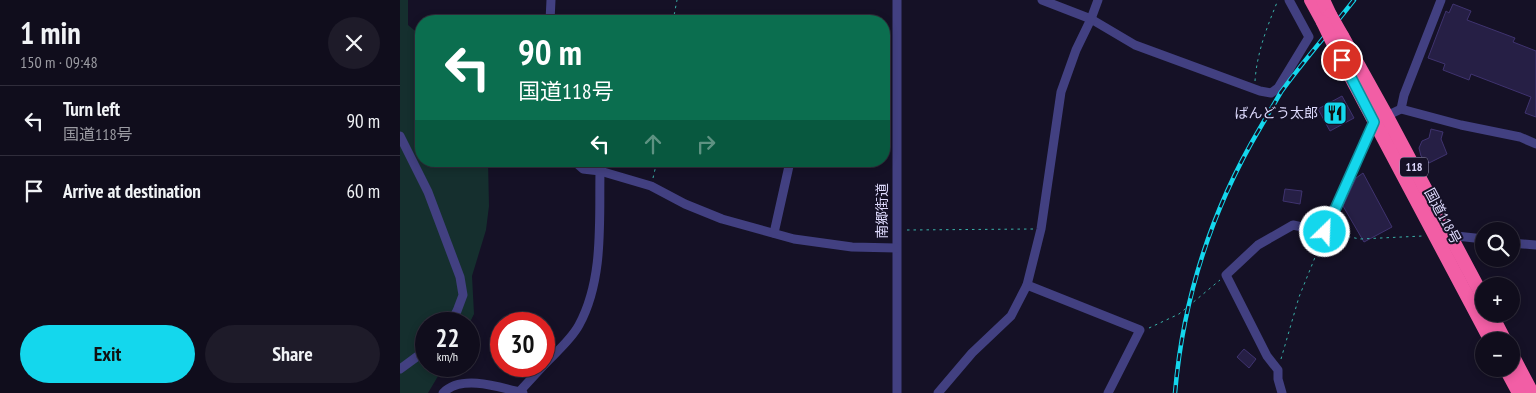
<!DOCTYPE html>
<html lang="en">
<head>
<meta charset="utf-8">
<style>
  :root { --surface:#100d1c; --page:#1e1b29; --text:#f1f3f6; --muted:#9c9ca3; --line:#302d3b; --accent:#14d7ed }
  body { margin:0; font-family:"PT Sans Narrow","Noto Sans JP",sans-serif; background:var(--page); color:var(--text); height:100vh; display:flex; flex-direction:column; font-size:19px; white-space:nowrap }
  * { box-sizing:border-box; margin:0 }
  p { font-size:16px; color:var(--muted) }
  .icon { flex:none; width:28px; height:28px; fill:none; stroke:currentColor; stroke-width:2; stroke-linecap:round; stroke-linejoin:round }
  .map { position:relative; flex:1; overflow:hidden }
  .side { display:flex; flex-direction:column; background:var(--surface); width:400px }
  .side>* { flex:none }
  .top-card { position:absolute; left:15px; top:15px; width:475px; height:152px; border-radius:20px; box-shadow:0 2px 8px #0003,0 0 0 1px var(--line); background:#0b6e4f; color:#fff; overflow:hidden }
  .buttons { position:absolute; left:1075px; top:222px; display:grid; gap:10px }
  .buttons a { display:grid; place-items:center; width:45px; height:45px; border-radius:50%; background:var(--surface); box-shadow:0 2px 8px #0003,0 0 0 1px var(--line); font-size:25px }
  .speed { position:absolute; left:15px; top:312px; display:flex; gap:10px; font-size:25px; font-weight:700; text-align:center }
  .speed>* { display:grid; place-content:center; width:65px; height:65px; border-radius:50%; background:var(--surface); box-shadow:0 2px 8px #0003,0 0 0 1px var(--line); line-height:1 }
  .speed small { font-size:12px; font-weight:400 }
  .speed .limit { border:8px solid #d22; background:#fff; color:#111 }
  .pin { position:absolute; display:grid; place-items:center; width:42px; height:42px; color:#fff; margin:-21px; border:2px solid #fff; border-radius:50%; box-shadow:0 1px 5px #0007 }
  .me { position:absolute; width:55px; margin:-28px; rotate:24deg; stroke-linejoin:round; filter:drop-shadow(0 0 4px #0008) }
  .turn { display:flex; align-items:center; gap:18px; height:105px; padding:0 20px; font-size:22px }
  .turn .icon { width:65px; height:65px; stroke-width:2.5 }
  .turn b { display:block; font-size:35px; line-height:42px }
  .lanes { display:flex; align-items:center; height:48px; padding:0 20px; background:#0003; justify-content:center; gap:25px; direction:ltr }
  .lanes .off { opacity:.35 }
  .round { display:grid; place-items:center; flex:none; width:52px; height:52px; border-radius:26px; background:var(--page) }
  .summary { display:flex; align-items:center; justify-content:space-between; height:85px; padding:0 20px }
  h1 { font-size:30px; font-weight:800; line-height:38px }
  .action { display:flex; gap:10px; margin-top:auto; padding:10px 20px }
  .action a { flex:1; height:58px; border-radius:30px; background:var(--accent); color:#111; font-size:20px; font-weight:800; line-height:58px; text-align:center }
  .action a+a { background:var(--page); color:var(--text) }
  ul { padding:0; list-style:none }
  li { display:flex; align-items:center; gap:15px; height:70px; padding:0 20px; border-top:1px solid var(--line) }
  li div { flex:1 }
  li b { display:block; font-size:19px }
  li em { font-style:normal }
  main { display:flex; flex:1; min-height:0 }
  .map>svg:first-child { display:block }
  .green { fill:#152f2e }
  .building { fill:#261f45; stroke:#3f336f }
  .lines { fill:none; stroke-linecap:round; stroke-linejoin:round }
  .path { stroke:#39b0a8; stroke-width:1; stroke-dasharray:2.5 4; stroke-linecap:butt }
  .minor { stroke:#424081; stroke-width:9 }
  .highway { stroke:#f25ea5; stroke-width:14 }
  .rail-casing { stroke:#14d7ed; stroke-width:4.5 }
  .rail { stroke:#151126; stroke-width:2.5; stroke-dasharray:8; stroke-linecap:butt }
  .highway-bridge { stroke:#f25ea5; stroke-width:14 }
  .route-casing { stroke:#0d8c9a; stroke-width:12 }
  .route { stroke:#14d7ed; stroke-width:9 }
  .labels { text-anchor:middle; stroke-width:4; stroke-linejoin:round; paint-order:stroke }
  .shield { fill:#151126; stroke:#a19dbc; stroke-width:1 }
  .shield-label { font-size:12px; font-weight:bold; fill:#ddd9fc }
  .poi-label { font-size:14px; fill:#ddd9fc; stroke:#151126; text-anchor:end }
  .street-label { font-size:14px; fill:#ddd9fc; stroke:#151126 }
</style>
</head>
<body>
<main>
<section class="side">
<div class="summary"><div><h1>1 min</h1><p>150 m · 09:48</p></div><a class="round"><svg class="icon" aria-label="close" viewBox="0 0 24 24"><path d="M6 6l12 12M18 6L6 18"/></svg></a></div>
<ul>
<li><svg class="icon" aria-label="left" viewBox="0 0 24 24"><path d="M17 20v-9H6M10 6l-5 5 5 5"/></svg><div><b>Turn left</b><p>国道118号</p></div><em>90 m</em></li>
<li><svg class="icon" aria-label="arrive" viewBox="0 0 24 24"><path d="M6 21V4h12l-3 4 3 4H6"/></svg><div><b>Arrive at destination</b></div><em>60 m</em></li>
</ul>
<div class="action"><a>Exit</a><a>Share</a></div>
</section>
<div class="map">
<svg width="1136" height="393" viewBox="0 0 1136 393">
  <rect width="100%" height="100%" fill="#151126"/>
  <path class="green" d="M0 0H8V25L21 36V161H88L89 206 86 230 72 276 74 314 69 324H26V366H44L28 393H0Z"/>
  <g class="building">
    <path d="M1053 4 1071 11 1067 20 1115 38 1113 42 1136 51V117L1125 113 1131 97 1071 74 1069 80 1043 70 1045 64 1028 58 1046 11 1049 13Z"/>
    <path d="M942 96 954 118 930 131 918 109Z"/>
    <path d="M1031 129 1043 132 1041 139 1047 154 1029 163 1021 156 1019 148 1022 141 1029 138Z"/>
    <path d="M963 173 992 227 964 242 943 206 956 178Z"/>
    <path d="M885 189 902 191 900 204 883 201Z"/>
    <path d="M844 349 856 359 849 368 837 357Z"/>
  </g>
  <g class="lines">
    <g class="path">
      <path d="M273 21 277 0"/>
      <path d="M855 81C857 52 867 27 878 0"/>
      <path d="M253 178 257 161"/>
      <path d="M507 230 633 229"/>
      <path d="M935 234 960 239 1023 236"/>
      <path d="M749 328 779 314 820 280"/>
      <path d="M881 359 899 297 922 240"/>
    </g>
    <g class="minor">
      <path d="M497 0V393"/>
      <path d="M642 0 691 19 735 45 860 91 871 93 878 88 909 37 889 0"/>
      <path d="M150 21 151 0"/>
      <path d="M1001 109 1004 95 1041 0"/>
      <path d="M0 136 28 192 60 277 63 295 57 311 50 324"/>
      <path d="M174 161 183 169 200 171 251 186 285 204 322 219 394 239 452 247 496 248"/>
      <path d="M374 233 389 166"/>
      <path d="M1047 235 1084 239"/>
      <path d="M1111 243 1136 245"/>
      <path d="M627 285 740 330 708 393"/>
      <path d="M144 365C155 353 171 340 179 325 204 279 199 221 200 171"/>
      <path d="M0 369 26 350"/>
      <path d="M119 392 143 366"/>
      <path d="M43 393C61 374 100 387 123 393"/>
      <path d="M538 393 572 353 611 316 627 285 641 229 661 92 676 50 691 19 698 0"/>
      <path d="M882 393 878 379V370L867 356 826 275 858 245 893 225 925 232 974 122 1001 109 1061 125 1120 137 1136 144"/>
    </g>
    <g class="highway">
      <path d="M911 0 923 22"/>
      <path d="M923 0 930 15"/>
      <path d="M942 36 986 115 1084 299"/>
      <path d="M934 45 1091 341"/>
      <path d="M1091 314 1105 341"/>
      <path d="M1111 353 1132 393"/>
      <path d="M1106 369 1119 393"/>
    </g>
    <g class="rail-casing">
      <path id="rail" d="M775 393C783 299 812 209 860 128 867 116 874 104 881 92 904 60 930 31 954 0"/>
    </g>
    <use href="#rail" class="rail"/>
    <g class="highway-bridge">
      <path d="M930 15 942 36"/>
      <path d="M923 22 934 45"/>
    </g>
  </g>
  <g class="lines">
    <g class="route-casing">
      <path id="route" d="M925 232 974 122 942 60"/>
    </g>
    <use href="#route" class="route"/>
  </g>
  <defs>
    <g id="restaurant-square" transform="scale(1.25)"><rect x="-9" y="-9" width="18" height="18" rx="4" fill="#14d7ed" stroke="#151126"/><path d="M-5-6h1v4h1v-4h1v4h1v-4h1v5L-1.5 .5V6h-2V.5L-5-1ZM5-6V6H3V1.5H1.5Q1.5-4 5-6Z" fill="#111"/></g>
  </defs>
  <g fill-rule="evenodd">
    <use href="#restaurant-square" x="935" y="113"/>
  </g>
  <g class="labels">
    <rect class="shield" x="1000" y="157.5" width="28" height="19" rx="4"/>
    <g class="shield-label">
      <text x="1014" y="171">118</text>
    </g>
    <g class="poi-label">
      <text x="918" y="118">ばんどう太郎</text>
    </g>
    <g class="street-label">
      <text transform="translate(482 211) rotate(-90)" y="5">南郷街道</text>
      <text transform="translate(1043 216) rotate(62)" y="5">国道118号</text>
    </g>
  </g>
</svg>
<div class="buttons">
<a><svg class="icon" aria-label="search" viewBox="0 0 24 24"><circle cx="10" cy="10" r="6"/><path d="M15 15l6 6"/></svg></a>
<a>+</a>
<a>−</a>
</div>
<div class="speed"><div>22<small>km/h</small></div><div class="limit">30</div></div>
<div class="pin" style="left:942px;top:60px;background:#d93025"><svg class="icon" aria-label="arrive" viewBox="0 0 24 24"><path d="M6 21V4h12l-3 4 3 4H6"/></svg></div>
<svg class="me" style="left:925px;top:232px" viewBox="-20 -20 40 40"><circle r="17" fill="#14d7ed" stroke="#fff" stroke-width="3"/><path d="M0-11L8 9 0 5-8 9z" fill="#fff"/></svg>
<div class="top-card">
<div class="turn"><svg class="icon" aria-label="left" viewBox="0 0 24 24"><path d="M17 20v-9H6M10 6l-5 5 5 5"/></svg><div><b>90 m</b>国道118号</div></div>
<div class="lanes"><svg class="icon" aria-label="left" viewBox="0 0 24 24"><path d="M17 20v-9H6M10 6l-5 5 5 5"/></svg><svg class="icon off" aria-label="ahead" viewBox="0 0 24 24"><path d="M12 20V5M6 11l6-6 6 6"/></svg><svg class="icon off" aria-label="right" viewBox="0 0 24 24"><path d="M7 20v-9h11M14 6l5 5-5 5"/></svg></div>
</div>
</div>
</main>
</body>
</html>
